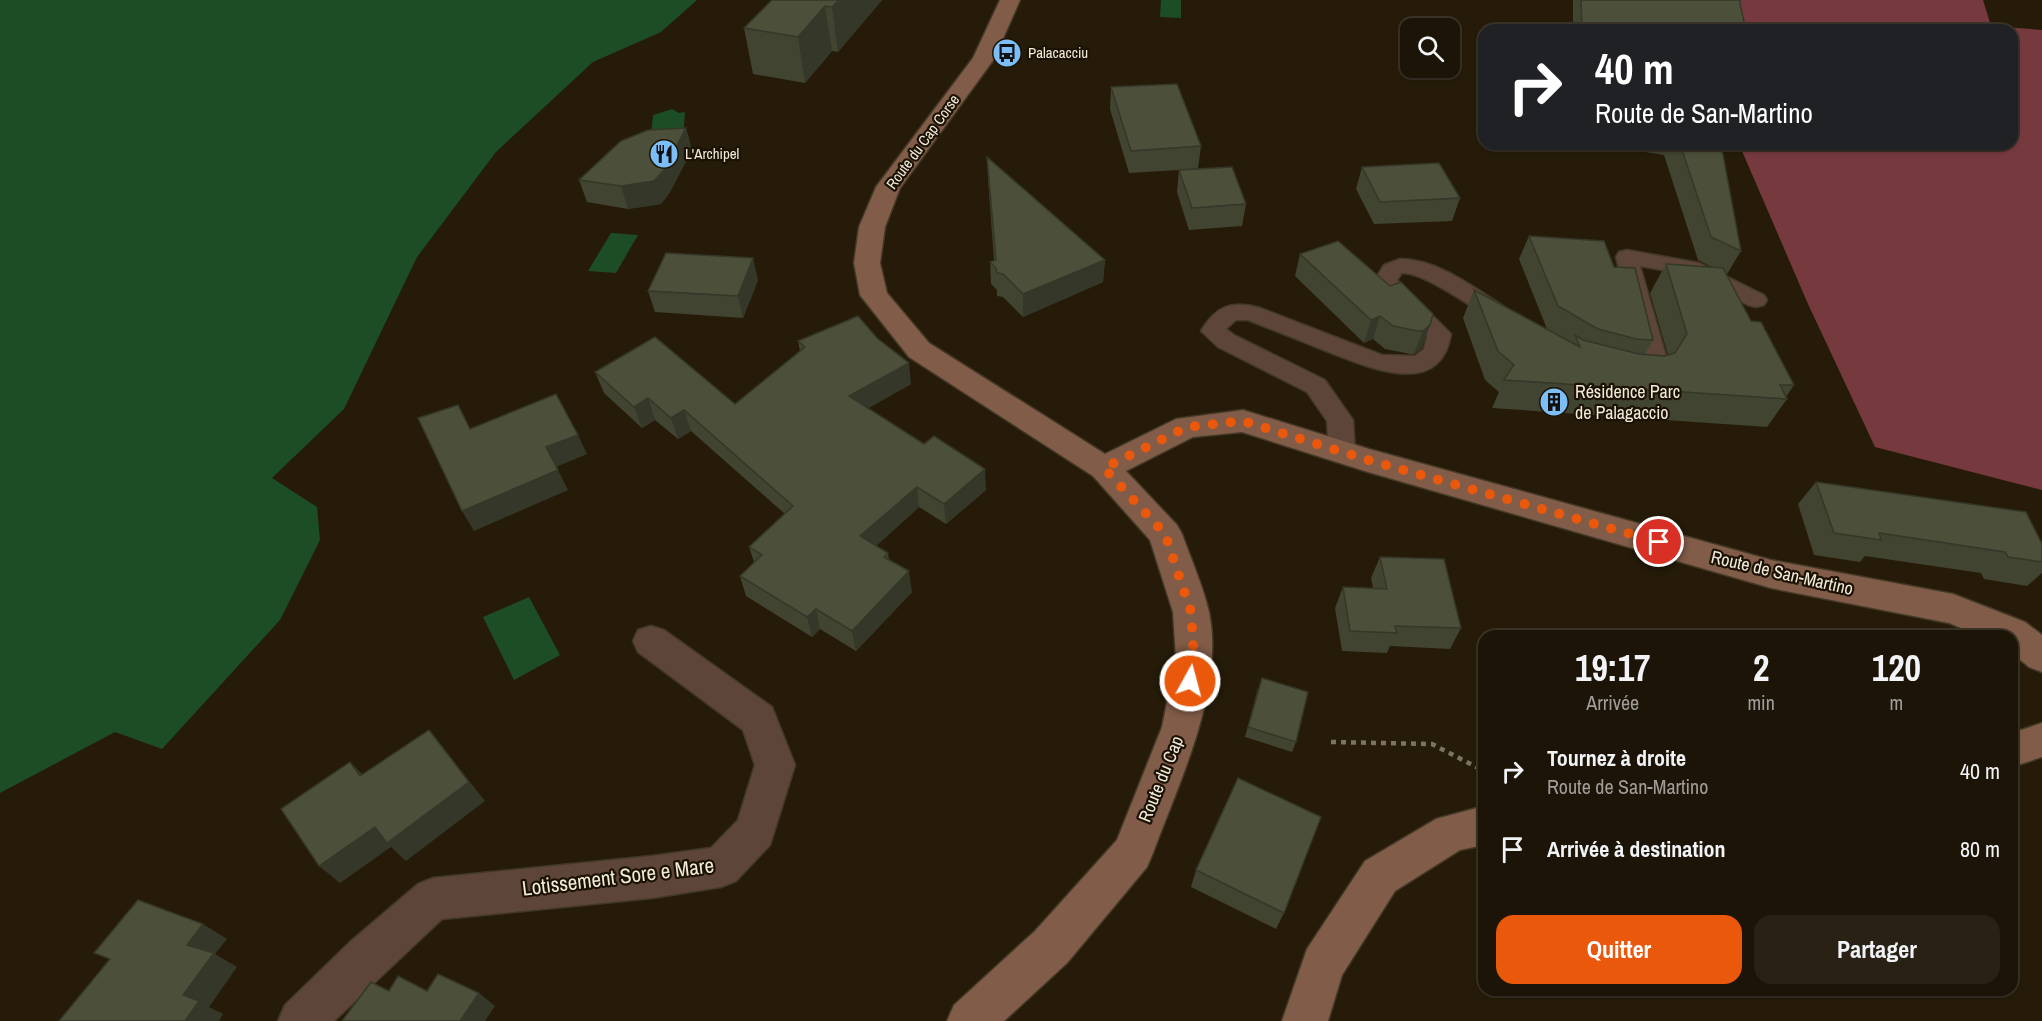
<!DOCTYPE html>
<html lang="fr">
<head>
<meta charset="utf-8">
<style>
  :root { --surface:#1c1406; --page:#292114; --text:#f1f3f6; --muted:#a09e9b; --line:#3a3328; --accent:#ea580c }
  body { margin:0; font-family:"Archivo Narrow",sans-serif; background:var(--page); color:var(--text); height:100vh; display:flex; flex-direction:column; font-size:22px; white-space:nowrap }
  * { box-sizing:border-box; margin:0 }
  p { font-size:20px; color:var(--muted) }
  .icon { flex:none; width:33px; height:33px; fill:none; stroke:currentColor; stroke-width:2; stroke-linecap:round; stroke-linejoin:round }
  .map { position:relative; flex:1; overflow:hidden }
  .drawer { position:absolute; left:1478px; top:630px; width:540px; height:366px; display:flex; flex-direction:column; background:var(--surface); border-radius:18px; box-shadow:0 2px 4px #0004,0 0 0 2px var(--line) }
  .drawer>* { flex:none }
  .banner { position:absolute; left:1478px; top:24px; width:540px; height:126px; border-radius:18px; box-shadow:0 2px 4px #0004,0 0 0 2px var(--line); background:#202124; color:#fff; overflow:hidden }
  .fabs { position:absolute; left:1400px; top:18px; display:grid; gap:12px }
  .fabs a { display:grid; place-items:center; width:60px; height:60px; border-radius:12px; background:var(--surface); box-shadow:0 2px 4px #0004,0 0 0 2px var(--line); font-size:30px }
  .pin { position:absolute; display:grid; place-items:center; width:51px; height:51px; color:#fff; margin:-26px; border:3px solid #fff; border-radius:50%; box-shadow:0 2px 6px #0007 }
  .me { position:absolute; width:66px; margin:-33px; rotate:7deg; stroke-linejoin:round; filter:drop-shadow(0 0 4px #0008) }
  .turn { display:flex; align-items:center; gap:21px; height:126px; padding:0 18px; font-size:27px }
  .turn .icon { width:78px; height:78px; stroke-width:2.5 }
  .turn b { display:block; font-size:42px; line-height:51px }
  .eta { display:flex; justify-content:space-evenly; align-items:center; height:102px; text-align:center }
  .eta b { font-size:36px; font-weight:700; line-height:42px }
  .button { display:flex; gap:12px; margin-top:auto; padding:12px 18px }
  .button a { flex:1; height:69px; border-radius:18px; background:var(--accent); color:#fff; font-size:24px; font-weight:700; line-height:69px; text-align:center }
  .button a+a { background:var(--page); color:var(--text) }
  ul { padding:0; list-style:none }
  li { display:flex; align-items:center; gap:18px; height:78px; padding:0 18px }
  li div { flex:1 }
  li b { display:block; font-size:22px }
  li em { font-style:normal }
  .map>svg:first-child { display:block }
  .forest { fill:#76393e }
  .water { fill:#1c4d25 }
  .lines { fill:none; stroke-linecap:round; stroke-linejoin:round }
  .lane-casing { stroke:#423826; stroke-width:3 }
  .street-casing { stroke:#423826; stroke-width:3 }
  .secondary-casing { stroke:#423826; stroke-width:3 }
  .path { stroke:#7c7363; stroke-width:4.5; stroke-dasharray:5 5; stroke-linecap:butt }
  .lane { fill:#5d4539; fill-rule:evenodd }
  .street { fill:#5d4539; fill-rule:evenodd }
  .secondary { fill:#815c48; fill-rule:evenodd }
  .wall { fill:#414431 }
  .shaded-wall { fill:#353728 }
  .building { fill:#4c4f39; stroke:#353728; stroke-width:1.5 }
  .route { stroke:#ea580c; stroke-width:10; stroke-dasharray:0 18 }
  .labels { text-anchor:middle; stroke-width:4.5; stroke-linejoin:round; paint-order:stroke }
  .far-poi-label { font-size:15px; fill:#f1eade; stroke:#1c1202; text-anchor:start }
  .far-street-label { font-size:15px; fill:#f1eade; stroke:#1c1202 }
  .poi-label { font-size:18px; fill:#f1eade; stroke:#1c1202; text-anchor:start }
  .street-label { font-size:18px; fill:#f1eade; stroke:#1c1202 }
  .near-street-label { font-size:21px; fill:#f1eade; stroke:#1c1202 }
</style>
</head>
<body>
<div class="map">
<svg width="2042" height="1021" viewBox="0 0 2042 1021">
  <rect width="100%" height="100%" fill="#251b08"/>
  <path class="forest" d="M1738 0H1983L1991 26 2042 30V490L1875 447 1808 304 1742 151V144H2012V30H1739Z"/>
  <g class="water">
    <path d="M0 0H697L661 32 593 62 496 152 417 257 344 409 272 478 317 507 320 540 280 620 162 749 115 732 0 793Z"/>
    <path d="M1161 0H1181V18L1160 17Z"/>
    <path d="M672 109 679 113 685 112 683 140 650 144 653 115Z"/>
    <path d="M611 233 638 235 616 273 588 271Z"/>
    <path d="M529 597 560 655 514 680 483 617Z"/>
  </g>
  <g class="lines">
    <g class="lane-casing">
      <g id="lane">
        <path d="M1627 250 1699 263 1764 295 1767 300 1764 305 1756 307 1748 305 1685 274 1640 266 1668 363C1656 383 1647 385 1624 379L1621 373 1624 367 1641 365 1644 362 1616 257 1619 252Z"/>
        <path d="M1400 259C1440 259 1478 291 1511 311L1515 316 1511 321 1503 324 1495 321C1474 309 1424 272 1402 273L1397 280 1451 334C1440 403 1361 364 1321 349 1297 339 1273 330 1248 320H1236L1226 329 1234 335 1325 380 1353 420 1355 452 1351 459 1342 461 1333 459 1329 452 1327 421 1307 392 1218 347 1201 331C1216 306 1231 300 1260 308L1382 355 1415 356 1424 349 1427 336 1374 281 1384 265Z"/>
      </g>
    </g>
    <g class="street-casing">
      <path id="street" d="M651 626 664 630 772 707 795 765 770 845 736 881 721 887 652 898 442 919 334 1021H278L285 1005 350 942 418 884 433 878 652 856 711 848 738 820 755 765 743 730 638 652 633 641 638 630Z"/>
    </g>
    <g class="secondary-casing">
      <g id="secondary">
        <path d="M1000 0H1020L994 59 900 188 885 227 880 263 887 293 929 343 1105 454 1176 419 1243 410 1369 449 1771 560 1953 594 2025 622 2042 635V672L2029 667 2012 653V636H1981L1949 623 1771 588 1368 472 1242 432 1193 437 1126 471 1177 525 1182 534C1191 559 1203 586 1209 612 1225 689 1179 782 1153 853L1147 867 1067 963 1004 1021H947L954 1005 1035 931 1117 840 1162 727 1176 658 1173 612 1150 540 1093 476 909 357 860 295 854 263 859 227 876 187 973 58Z"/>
        <path d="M2042 723V757L2012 767V733Z"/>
        <path d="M1484 806V845L1460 850 1395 891 1342 975 1328 1021H1282L1307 949 1365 861 1436 819Z"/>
      </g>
    </g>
    <path class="path" d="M1331 742 1432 744 1484 771"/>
    <use href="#lane" class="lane"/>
    <use href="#street" class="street"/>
    <use href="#secondary" class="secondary"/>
  </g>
  <g class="wall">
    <path d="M772 0H882L838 52 832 51 805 83 753 74 744 28Z"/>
    <path d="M1573 0H1740V4L1746 30H1573Z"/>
    <path d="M1111 87 1201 146 1198 169 1246 204 1242 226 1189 230 1177 192 1179 170 1129 173 1110 109Z"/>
    <path d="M686 128 692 150 670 192 661 204 628 209 587 202 579 180Z"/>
    <path d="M1613 144H1721L1741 251 1727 274H1726L1751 321 1794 385 1786 397 1787 399 1767 427 1492 408 1499 392 1485 380 1463 318 1474 290 1547 329 1519 259 1529 236 1614 267 1653 340 1645 354 1664 356 1668 355 1650 293 1666 264 1712 267 1698 260 1664 155 1614 147Z"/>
    <path d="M987 157 1105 260 1103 282 1023 317 1003 297 997 296V290L991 284 990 262 994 260 988 179Z"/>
    <path d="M1362 167 1460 198 1452 221 1374 224 1356 189Z"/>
    <path d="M1300 254 1433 314 1422 348 1414 354H1410L1385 349 1373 339 1364 343 1295 276Z"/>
    <path d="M758 280 743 318 655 312 648 291Z"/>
    <path d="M798 341 911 384 868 408 986 490 946 524 919 507 876 546 888 553 889 559 912 592 856 651 820 629 812 637 746 596 740 576 754 562 749 547 785 514 691 431 678 439 655 420 642 428 604 393 595 372 735 404 800 351Z"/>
    <path d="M1816 482 2042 544V573L2027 586 1984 579 1981 573 1865 556 1860 562 1814 555 1798 504Z"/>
    <path d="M1380 557 1461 628 1450 649 1390 646 1387 653 1342 651 1335 608 1343 587 1373 588 1371 578Z"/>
    <path d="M1258 688 1296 742 1292 752 1245 737Z"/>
    <path d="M1196 870 1284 913 1276 929 1191 887Z"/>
  </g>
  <g class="shaded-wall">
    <path d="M839 0H882L838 52 832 7Z"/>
    <path d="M825 6 832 51 805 83 798 37Z"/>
    <path d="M686 128 692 150 670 192 661 204 628 209 621 186Z"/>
    <path d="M753 258 758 280 743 318 738 296Z"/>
    <path d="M1105 260 1103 282 1023 317V294Z"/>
    <path d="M1380 316 1373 339 1364 343 1371 320Z"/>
    <path d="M1430 325 1422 348 1414 354 1423 331Z"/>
    <path d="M909 363 911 384 853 417 849 396Z"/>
    <path d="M648 398 655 420 642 428 634 407Z"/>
    <path d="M684 410 691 431 678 439 671 418Z"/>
    <path d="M578 435 587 454 556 467 546 447Z"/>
    <path d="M985 469 986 490 946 524 944 504Z"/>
    <path d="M558 470 568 490 474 531 462 511Z"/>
    <path d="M917 487 919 507 864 557 860 536Z"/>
    <path d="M909 571 912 592 856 651 852 631Z"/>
    <path d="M816 609 820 629 812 637 807 617Z"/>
    <path d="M429 730 485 801 406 861 391 847 340 883 319 866 375 827Z"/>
    <path d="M350 762 369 781 360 776Z"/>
    <path d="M203 924 227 939 215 954 237 967 209 1007 223 1014 219 1021H185L183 995 187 945Z"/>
    <path d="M479 993 495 1006 485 1021H460Z"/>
  </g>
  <g class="building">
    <path d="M772 0H839L832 7 825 6 798 37 744 28Z"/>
    <path d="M1581 0H1740V4L1746 30H1582Z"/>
    <path d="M1177 84 1201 146 1131 151 1111 87Z"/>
    <path d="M686 128 664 170 654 181 621 186 579 180 621 141 648 130Z"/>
    <path d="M1680 144H1721L1741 251 1711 237Z"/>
    <path d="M987 157 1105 260 1023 294 1003 274 997 273 996 268 990 262 996 260Z"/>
    <path d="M1439 163 1460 198 1380 202 1362 167Z"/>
    <path d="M1232 167 1246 204 1192 208 1179 170Z"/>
    <path d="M1529 236 1604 241 1614 267 1635 268 1653 340 1636 339 1598 329 1558 306Z"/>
    <path d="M1338 241 1390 286 1401 282 1433 314 1430 325 1423 331H1418L1393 326 1380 316 1371 320 1300 254Z"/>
    <path d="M666 253 753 258 738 296 648 291Z"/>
    <path d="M1666 264 1723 268 1751 321 1761 322 1794 385H1780L1787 399 1504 380 1514 365 1498 351 1474 290 1580 347 1575 335 1583 340 1639 354 1664 356 1675 353 1687 334Z"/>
    <path d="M858 316 877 338 909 363 849 396 924 444 934 436 985 469 944 504 917 487 860 536 888 553 884 557 909 571 852 631 816 609 807 617 740 576 762 555 749 547 793 506 684 410 671 418 648 398 634 407 595 372 655 337 735 404 805 347 798 341Z"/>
    <path d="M556 394 578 435 546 447 558 470 462 511 418 418 458 405 470 429Z"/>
    <path d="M1816 482 2026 512 2042 544V562L2008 557 2005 552 1879 533 1881 540 1834 533Z"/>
    <path d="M1380 557 1444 559 1461 628 1395 626 1397 633 1350 631 1343 587 1387 589Z"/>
    <path d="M1262 678 1308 692 1296 742 1248 727Z"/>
    <path d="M429 730 469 782 387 843 375 827 319 866 281 809 350 762 360 776Z"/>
    <path d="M1238 778 1321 817 1284 913 1196 870Z"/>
    <path d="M138 900 203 924 187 945 214 953 183 995 199 1001 185 1021H59L110 959 94 953Z"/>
    <path d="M438 974 479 993 460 1021H342L371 982 389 991 398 976 427 991Z"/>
  </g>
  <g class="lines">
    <path class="route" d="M1190 681 1194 658 1191 612 1165 534 1104 468 1187 427 1243 421 1368 460 1659 542"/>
  </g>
  <defs>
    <g id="bus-disc" transform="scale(1.5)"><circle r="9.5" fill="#7bbef8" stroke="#1c1202"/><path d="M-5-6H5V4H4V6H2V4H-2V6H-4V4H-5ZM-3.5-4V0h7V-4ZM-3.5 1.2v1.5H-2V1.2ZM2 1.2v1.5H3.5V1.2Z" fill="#111"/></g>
    <g id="restaurant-disc" transform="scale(1.5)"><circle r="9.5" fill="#7bbef8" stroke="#1c1202"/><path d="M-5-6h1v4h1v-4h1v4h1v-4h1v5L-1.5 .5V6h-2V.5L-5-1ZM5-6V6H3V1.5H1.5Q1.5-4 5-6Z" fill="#111"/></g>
    <g id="building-disc" transform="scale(1.5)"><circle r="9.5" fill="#7bbef8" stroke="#1c1202"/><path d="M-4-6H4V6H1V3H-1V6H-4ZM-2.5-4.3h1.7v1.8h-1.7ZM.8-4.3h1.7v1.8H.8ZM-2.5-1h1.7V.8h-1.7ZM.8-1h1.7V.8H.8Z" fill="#111"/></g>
  </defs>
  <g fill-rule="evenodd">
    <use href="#bus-disc" x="1007" y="53"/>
    <use href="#restaurant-disc" x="664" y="154"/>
    <use href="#building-disc" x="1554" y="402"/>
  </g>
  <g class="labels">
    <g class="far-poi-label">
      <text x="1028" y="58">Palacacciu</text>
      <text x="685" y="159">L'Archipel</text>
    </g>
    <g class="far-street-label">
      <text transform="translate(923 142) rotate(-54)" y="5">Route du Cap Corse</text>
    </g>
    <g class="poi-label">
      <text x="1575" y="398">Résidence Parc<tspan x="1575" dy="21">de Palagaccio</tspan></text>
    </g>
    <g class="street-label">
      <text transform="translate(1782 573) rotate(13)" y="6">Route de San-Martino</text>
      <text transform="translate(1161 779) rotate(-68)" y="6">Route du Cap</text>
    </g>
    <g class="near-street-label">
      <text transform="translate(618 877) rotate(-7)" y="7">Lotissement Sore e Mare</text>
    </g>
  </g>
</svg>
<div class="fabs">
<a><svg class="icon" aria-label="search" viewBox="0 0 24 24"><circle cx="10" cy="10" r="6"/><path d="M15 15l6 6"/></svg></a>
</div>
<div class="pin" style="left:1659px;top:542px;background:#d93025"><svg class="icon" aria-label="arrive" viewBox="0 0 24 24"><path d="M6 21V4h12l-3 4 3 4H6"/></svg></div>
<svg class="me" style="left:1190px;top:681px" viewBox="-20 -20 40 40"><circle r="17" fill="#ea580c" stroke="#fff" stroke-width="3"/><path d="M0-11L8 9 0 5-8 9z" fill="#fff"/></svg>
<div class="banner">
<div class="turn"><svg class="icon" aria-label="right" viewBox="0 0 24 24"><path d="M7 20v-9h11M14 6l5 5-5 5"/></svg><div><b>40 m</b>Route de San-Martino</div></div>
</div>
<section class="drawer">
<div class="eta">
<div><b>19:17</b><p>Arrivée</p></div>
<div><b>2</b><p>min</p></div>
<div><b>120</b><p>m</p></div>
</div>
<ul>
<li><svg class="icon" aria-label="right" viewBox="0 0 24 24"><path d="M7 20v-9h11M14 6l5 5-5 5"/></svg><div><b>Tournez à droite</b><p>Route de San-Martino</p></div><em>40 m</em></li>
<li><svg class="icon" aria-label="arrive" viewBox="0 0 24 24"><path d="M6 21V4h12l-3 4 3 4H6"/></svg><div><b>Arrivée à destination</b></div><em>80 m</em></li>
</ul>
<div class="button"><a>Quitter</a><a>Partager</a></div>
</section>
</div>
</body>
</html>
